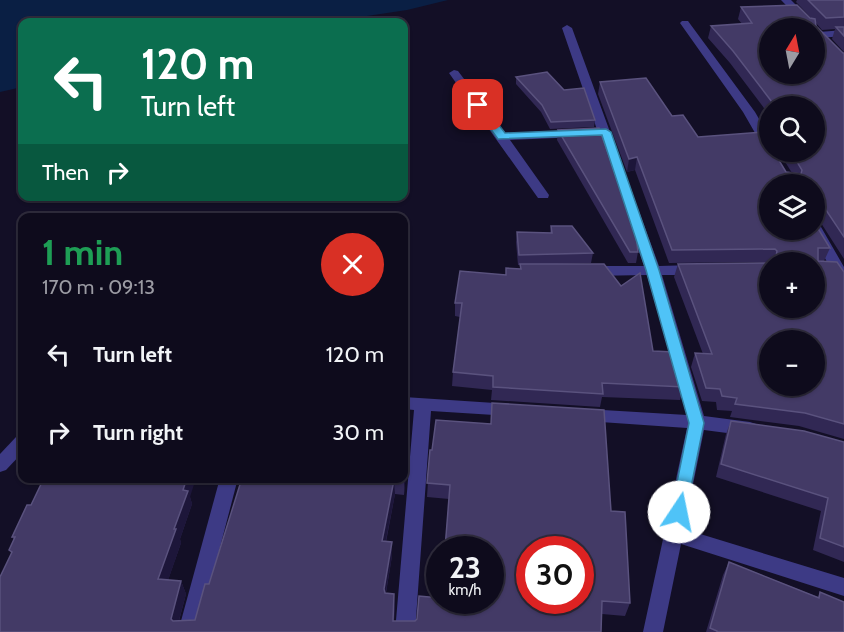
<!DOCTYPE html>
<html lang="en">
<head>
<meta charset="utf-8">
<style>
  :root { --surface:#0e0b1c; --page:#1c1929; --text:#f1f3f6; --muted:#9b9ba3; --line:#2e2b3b }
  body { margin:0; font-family:Cabin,sans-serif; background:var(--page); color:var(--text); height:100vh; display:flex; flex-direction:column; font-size:22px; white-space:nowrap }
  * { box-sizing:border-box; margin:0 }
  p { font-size:20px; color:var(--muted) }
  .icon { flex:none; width:33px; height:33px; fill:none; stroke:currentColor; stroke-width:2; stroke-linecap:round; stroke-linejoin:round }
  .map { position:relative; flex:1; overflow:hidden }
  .side { position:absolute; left:18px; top:213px; width:390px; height:270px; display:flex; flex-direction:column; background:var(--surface); border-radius:12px; box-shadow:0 2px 4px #0004,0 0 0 2px var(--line) }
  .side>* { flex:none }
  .banner { position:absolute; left:18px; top:18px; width:390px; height:183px; border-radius:12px; box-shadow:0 2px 4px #0004,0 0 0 2px var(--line); background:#0b6e4f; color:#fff; overflow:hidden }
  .needle { width:39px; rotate:10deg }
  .controls { position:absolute; left:759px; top:18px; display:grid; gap:12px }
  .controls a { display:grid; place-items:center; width:66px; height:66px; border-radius:50%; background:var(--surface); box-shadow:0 2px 4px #0004,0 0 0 2px var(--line); font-size:30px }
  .speed { position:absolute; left:426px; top:536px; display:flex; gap:12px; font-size:30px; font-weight:700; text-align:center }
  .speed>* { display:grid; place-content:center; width:78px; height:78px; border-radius:50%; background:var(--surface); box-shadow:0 2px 4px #0004,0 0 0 2px var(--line); line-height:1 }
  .speed small { font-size:15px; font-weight:400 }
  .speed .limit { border:9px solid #d22; background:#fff; color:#111 }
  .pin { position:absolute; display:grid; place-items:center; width:51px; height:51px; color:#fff; margin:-26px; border-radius:12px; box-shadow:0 3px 9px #0006 }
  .me { position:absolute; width:66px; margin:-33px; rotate:11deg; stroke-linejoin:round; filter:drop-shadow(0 0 4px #0008) }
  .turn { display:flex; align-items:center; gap:21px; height:126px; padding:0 24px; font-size:27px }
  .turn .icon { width:78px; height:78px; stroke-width:2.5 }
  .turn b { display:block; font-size:42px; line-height:51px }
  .then { display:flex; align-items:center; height:57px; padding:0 24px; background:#0003; gap:12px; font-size:22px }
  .round { display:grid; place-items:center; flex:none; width:63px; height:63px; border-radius:32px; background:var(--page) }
  .head { display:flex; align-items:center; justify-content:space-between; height:102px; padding:0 24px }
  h1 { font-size:36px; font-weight:700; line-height:45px; color:#1e9e55 }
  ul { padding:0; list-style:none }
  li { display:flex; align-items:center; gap:18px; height:78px; padding:0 24px }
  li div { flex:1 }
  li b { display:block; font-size:22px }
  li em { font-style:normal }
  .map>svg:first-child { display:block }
  .water { fill:#0a1f44 }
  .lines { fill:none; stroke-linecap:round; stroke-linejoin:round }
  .minor { fill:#3d3a85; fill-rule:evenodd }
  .wall { fill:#312854 }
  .shaded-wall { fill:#1d163a }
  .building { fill:#433a66; stroke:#5a527e; stroke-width:1.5; fill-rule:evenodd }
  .route { fill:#4fc3f7; stroke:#337fa1; stroke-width:1.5 }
</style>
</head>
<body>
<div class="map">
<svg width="844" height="632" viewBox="0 0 844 632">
  <rect width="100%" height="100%" fill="#130f26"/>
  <path class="water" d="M0 0H448L407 10 327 22H22V87L0 92Z"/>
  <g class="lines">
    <g class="minor">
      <path d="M781 0H791L817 26V30L808 28Z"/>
      <path d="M682 21H688L755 112 770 138V152H774H766L743 112 680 23Z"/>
      <path d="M567 25 572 28 659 266 695 265 702 270 695 275H662L704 416 750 422 756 424 758 429 756 434 750 436 704 430 684 529 844 578V596L681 544 663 632H643L687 428 586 421 580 420 578 415 580 410 586 409 687 415 647 275 590 276 583 271 590 266H644L562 28Z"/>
      <path d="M844 30V36L819 38 814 36 819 32Z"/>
      <path d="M454 70 458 71 505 133 582 130V136L578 137 510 140 549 195 548 198H538L449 73Z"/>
      <path d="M814 223 821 227 844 267V285L839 283 809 230H814Z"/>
      <path d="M404 397 511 404 517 405 519 410 517 415 511 416 431 411 415 632H395L414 410 404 409Z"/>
      <path d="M22 435V453L6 470 0 472V454L16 437Z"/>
      <path d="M220 478H238L198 632H178Z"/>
    </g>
  </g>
  <g class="wall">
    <path d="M797 0H844V52L832 39 835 29 822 30 816 23V26L843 53H844V259L821 223 814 221V184H770L830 248 824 261H818L844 272V439L799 426 730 417 732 411 717 410 716 402 702 401 691 367 695 353 703 354 674 277 678 264 814 262H770L669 263 635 170 627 172 598 94 600 82 672 116 698 137 786 172 792 173 779 152H814V106H770V116L730 63 708 38 711 26 742 24 738 19 741 7 811 18 796 2Z"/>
    <path d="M516 77 564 90 595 120 594 127 550 129 541 112 516 84Z"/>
    <path d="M558 130 638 252 636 263H628L557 140Z"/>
    <path d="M551 226 593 253 591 263 558 264 653 351 684 387 680 400 602 397 600 407 491 400 492 390 452 386 453 372 460 317 455 316V303L506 275 520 269V265H518L516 242 517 232 550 233Z"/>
    <path d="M731 421 844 442V562L813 550 821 511 716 477 726 434Z"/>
    <path d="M407 447V461L404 495 395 494 386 542 392 556 386 593 395 607 394 621H415L440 600 449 499 427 497 430 450 611 511 630 603 625 616 602 614 601 632H0L11 553 9 550 14 540 12 537 31 505 190 497 192 504 180 539 181 543 168 580 181 581 186 594 179 621 195 620 209 584Z"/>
    <path d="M729 562 818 597 820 592 844 632H706L723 575Z"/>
  </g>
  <g class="shaded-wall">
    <path d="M637 157 635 170 627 172 629 159Z"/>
    <path d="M407 447V461L404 495V481Z"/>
    <path d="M187 478H196L190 497 192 504 180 539 181 543 164 592 158 579 174 529 183 490Z"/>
    <path d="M394 480 395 494 383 555 382 541Z"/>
    <path d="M392 542V556L384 603V589Z"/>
    <path d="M181 581 186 594 176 631 171 619Z"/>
    <path d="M394 594 395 607 393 632V621Z"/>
  </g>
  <g class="building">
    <path d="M808 0H844V17L826 18Z"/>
    <path d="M797 5 810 18 815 19 816 26 843 53H844V237L826 210 819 208 817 215H814V184H770V230H814V222L830 248H818V261L837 262 844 272V424L805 413 735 404 737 398 722 396 720 389 706 388 695 353 712 354 678 264 770 263V308H814V262H775L777 251 775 249 672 250 637 157 629 159 600 82 646 78 672 116 683 115 698 137 763 132 770 144V152H774L786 172 801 174 802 170 791 152H814V106H775L733 51 711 26 752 23 741 7ZM770 28H814V74H770ZM770 340H814V386H770Z"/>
    <path d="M836 27H844V36Z"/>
    <path d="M547 72 564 90 584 88 595 120 551 122 542 105 516 77Z"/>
    <path d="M599 128 635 229 638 252H630L558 130Z"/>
    <path d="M551 226H572L593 253 519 255 517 232 552 233Z"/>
    <path d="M520 264H604L621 286 640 273 653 351 674 352 684 387 602 383 603 394 493 387V376L453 372 462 303H455L460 271 506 275V268L521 269Z"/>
    <path d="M492 403 604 410 611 511 625 512 630 603 602 601 601 632H0V577L12 552 9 550 15 537H12L27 505H31L44 478H187L183 490 188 491 174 529H176L158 579 181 581 171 619 173 621 195 620 205 584H209L242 478H404V447H407L404 481 394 480 382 541 392 542 384 589 385 593 394 594 393 621H415L417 619 419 596 440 598V600H490V549H445L450 485 427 483 430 450H432L436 420 491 424ZM530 549H580V600H530Z"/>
    <path d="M731 421 804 431 844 442V547L820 538 828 498 721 464Z"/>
    <path d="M729 562 819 598 820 592 844 602V632H717V631L710 628Z"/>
  </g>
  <path class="route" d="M478 102 482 103 505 133 606 129 611 132 659 270 704 423 685 517 679 519 673 517 671 512 689 423 646 270 602 135 498 139 473 105Z"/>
</svg>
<div class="controls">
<a><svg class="needle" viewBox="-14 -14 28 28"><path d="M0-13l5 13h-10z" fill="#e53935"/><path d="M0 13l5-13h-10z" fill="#9b9ba3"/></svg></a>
<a><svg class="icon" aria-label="search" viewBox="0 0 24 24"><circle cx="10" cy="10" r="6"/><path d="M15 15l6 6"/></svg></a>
<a><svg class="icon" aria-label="layers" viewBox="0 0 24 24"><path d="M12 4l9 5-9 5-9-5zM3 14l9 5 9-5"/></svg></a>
<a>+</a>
<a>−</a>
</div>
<div class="speed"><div>23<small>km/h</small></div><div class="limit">30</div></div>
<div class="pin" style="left:478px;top:105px;background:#d93025"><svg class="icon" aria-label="arrive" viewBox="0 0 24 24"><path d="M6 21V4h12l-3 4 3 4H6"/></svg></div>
<svg class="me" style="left:679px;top:512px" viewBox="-20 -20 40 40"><circle r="19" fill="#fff"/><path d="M0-13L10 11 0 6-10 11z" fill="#4fc3f7"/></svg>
<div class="banner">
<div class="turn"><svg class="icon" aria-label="left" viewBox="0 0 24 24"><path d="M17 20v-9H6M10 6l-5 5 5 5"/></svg><div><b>120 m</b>Turn left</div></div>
<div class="then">Then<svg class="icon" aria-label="right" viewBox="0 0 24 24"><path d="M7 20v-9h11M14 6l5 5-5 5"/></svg></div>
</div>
<section class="side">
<div class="head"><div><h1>1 min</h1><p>170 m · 09:13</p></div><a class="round" style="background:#d93025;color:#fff"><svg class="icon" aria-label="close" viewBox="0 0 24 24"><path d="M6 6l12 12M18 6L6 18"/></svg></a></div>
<ul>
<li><svg class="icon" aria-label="left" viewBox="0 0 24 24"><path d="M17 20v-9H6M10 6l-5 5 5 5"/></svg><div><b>Turn left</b></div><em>120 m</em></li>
<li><svg class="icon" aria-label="right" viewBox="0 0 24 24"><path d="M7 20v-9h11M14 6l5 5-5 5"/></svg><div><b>Turn right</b></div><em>30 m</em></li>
</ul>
</section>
</div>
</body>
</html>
